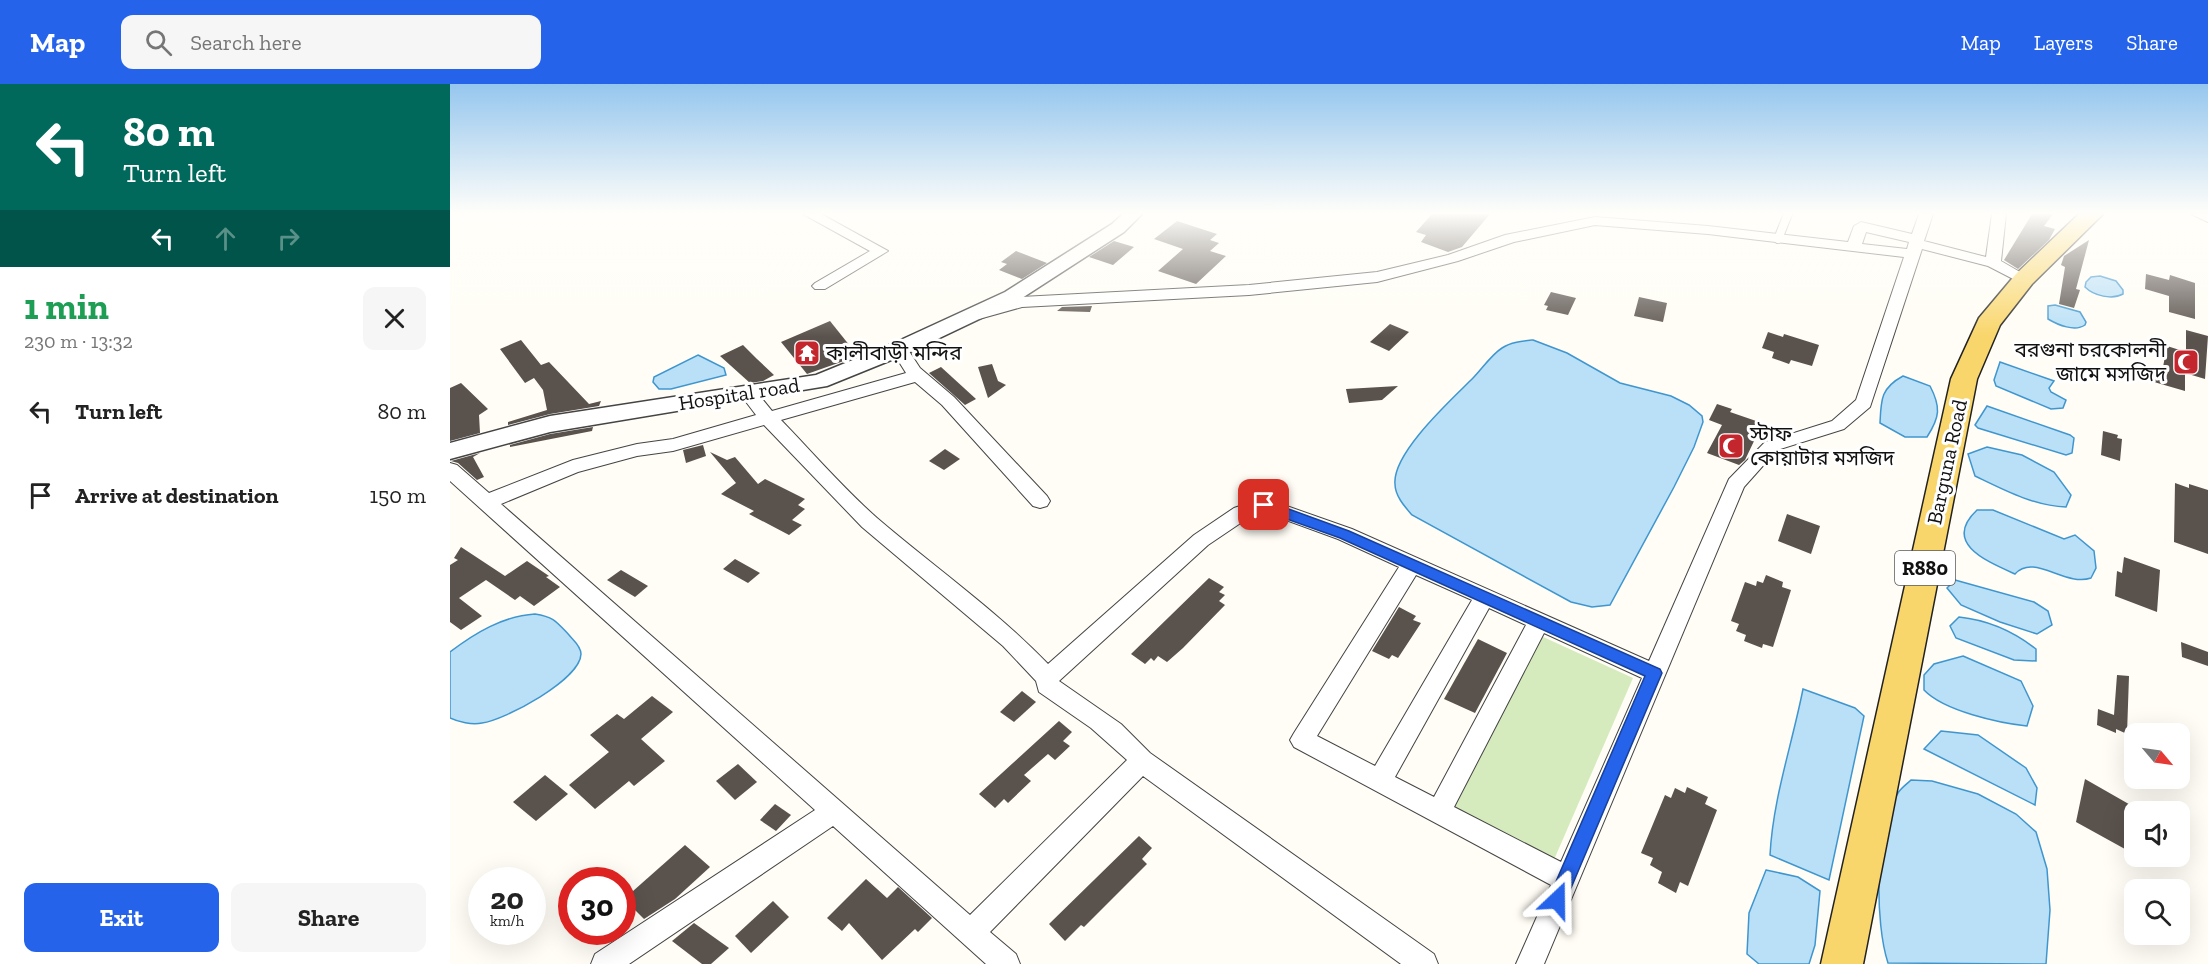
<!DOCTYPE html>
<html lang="en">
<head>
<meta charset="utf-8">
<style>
  :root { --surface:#fff; --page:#f6f6f6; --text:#222; --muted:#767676; --accent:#2563eb }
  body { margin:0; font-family:"Zilla Slab","Noto Sans Bengali",serif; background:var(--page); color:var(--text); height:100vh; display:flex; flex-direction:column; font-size:22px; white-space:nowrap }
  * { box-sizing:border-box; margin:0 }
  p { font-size:20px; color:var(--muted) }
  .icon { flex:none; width:33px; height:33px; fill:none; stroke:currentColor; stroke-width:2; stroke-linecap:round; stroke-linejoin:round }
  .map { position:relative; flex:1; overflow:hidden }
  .drawer { display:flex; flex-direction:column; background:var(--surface); width:450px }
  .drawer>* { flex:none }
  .hud { background:#00695c; color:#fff; overflow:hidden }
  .needle { width:39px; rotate:119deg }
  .buttons { position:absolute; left:1674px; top:639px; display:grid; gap:12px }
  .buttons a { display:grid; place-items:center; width:66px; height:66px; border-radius:12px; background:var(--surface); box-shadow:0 6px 24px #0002; font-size:30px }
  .speed { position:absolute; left:18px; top:783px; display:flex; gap:12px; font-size:30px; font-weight:700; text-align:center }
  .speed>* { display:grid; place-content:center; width:78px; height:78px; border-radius:50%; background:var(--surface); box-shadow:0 6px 24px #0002; line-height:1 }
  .speed small { font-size:15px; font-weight:400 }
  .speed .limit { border:9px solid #d22; background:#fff; color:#111 }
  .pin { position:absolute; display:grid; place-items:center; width:51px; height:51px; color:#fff; margin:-26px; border-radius:12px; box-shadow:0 3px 9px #0006 }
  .me { position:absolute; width:66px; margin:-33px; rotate:23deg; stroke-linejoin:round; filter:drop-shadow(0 0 4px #0008) }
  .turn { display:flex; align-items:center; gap:21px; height:126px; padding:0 24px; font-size:27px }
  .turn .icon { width:78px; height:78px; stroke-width:2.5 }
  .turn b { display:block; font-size:42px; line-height:51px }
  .lanes { display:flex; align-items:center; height:57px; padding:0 24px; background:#0003; justify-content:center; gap:30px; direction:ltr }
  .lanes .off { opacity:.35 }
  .round { display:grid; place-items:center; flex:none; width:63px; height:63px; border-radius:12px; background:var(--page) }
  .summary { display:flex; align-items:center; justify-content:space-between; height:102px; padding:0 24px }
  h1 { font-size:36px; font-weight:700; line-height:45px; color:#1e9e55 }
  .action { display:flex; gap:12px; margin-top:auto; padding:12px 24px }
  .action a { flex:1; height:69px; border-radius:12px; background:var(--accent); color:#fff; font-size:24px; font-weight:700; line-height:69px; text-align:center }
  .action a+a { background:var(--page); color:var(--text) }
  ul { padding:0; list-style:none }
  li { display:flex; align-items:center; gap:18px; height:84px; padding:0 24px }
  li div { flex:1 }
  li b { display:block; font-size:22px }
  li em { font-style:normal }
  header { display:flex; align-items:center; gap:36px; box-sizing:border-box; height:84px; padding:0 30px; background:var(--accent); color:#fff }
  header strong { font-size:28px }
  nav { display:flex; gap:33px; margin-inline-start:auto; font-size:21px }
  .search { width:420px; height:54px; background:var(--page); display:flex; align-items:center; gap:15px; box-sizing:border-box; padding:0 21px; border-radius:12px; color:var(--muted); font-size:22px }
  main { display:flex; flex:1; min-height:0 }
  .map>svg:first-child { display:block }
  .green { fill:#d5ebbd }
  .water { fill:#b9e0f7; stroke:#3f96cf; stroke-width:1.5 }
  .building { fill:#5a524d }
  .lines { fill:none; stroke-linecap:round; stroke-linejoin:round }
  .service-casing { stroke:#444; stroke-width:10 }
  .minor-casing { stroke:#444; stroke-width:2 }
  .tertiary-casing { stroke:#444; stroke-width:3 }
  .primary-casing { stroke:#222; stroke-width:3 }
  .service { stroke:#fff; stroke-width:8 }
  .minor { fill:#fff; fill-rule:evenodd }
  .tertiary { fill:#fff; fill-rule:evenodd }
  .primary { fill:#f9d66b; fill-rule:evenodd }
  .route { fill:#2563eb; stroke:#184099; stroke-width:1.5 }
  .labels { text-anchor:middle; stroke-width:6; stroke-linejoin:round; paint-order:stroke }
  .shield { fill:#fff; stroke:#585858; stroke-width:1.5 }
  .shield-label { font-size:20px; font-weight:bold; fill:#111 }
  .poi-label { font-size:21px; fill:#111; stroke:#fff; text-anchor:start }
  .street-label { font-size:21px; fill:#111; stroke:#fff }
</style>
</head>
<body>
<header>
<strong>Map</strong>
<div class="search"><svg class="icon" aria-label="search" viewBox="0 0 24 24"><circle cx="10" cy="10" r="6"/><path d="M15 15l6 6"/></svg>Search here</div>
<nav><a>Map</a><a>Layers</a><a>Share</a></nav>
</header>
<main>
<section class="drawer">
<div class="hud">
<div class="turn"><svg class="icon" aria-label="left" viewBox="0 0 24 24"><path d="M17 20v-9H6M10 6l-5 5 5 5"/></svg><div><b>80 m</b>Turn left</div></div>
<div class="lanes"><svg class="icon" aria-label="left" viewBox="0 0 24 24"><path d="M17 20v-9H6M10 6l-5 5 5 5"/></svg><svg class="icon off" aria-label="ahead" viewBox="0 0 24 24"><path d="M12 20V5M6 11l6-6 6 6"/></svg><svg class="icon off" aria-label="right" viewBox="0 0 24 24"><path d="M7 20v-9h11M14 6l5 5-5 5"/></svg></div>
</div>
<div class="summary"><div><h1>1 min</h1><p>230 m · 13:32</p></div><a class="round"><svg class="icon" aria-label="close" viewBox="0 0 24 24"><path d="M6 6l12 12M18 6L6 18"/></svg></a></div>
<ul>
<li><svg class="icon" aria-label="left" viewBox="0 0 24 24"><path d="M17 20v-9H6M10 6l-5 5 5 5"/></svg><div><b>Turn left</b></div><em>80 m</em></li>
<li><svg class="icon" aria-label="arrive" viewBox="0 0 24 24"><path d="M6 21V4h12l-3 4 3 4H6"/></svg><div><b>Arrive at destination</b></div><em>150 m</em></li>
</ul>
<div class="action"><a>Exit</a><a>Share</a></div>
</section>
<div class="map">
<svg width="1758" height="880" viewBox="0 0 1758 880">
  <rect width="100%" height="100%" fill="#fffdf5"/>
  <path class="green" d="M1091 552 1183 594 1103 778 998 724Z"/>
  <g class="water">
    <path d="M1650 192 1666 197 1673 206V210C1662 216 1644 212 1635 203L1636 198 1641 193Z"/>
    <path d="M1605 221 1630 228 1636 238 1635 241C1625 248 1608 241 1598 235V222Z"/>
    <path d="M1083 256 1117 269 1170 299 1221 312 1239 321 1252 332 1253 338 1244 363 1224 403 1160 521 1142 523 1121 518 962 431C955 423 945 412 945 400 942 369 1002 315 1023 294 1032 285 1041 271 1052 264 1061 258 1073 257 1083 256Z"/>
    <path d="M248 271 274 284 276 291 221 305H209L203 298 204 293Z"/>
    <path d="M1550 278 1604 297 1599 304 1601 308 1616 316 1613 324 1601 325 1546 302 1544 296Z"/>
    <path d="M1453 292 1480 302C1491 323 1490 333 1477 353H1455L1430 339C1431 315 1431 304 1453 292Z"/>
    <path d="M1537 322 1620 351 1624 354 1622 369 1616 371 1528 344 1525 341Z"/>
    <path d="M1537 363 1572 371 1604 388 1621 411 1616 423C1584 422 1554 406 1525 392L1518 370Z"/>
    <path d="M1527 426H1543L1614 455 1625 451 1644 467 1646 484 1641 494C1615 503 1584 469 1565 490 1536 477 1492 459 1527 426Z"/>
    <path d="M1505 496 1584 518 1598 527 1602 541 1587 550 1550 538 1511 521 1497 504Z"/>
    <path d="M85 530C104 533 106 537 119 551 123 556 131 562 131 570 130 596 55 636 32 639 22 641 8 638 0 634V568C25 549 53 532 85 530Z"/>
    <path d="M1509 533C1538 536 1563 547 1586 565V577L1564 576 1506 554 1500 542Z"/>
    <path d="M1513 572 1571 597 1583 622 1577 642C1549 639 1494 627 1474 606V591L1484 580Z"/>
    <path d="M1353 605 1405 624 1414 632 1379 796 1320 771C1323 714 1342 661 1353 605Z"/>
    <path d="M1491 647 1528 651 1576 684 1587 704 1585 721 1474 665Z"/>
    <path d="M1461 696 1482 697 1528 710 1566 730 1586 748 1597 785 1600 826 1596 880 1438 879C1425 840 1424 745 1448 709 1451 704 1457 700 1461 696Z"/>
    <path d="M1316 786 1348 793 1370 807 1365 861 1359 880H1309L1297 870 1299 829Z"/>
  </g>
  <g class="building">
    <path d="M982 130H1040L1012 163 998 168 971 158 976 151 966 148Z"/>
    <path d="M1582 130H1603L1594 142 1605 145 1599 156 1568 185 1554 176Z"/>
    <path d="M727 137 767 150 760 156 769 159 760 167 776 172 746 200 708 187 733 165 704 155Z"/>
    <path d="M1639 156 1626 205 1630 206 1624 224 1609 220 1615 183 1611 181 1614 172Z"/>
    <path d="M664 157 684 163 663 181 639 173Z"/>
    <path d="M566 167 597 179 572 195 549 186 557 180 551 178Z"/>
    <path d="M1696 190 1719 196 1720 191 1745 199V235L1719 228V212L1695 205Z"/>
    <path d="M1101 208 1126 214 1118 231 1096 226 1098 222 1094 221Z"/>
    <path d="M1189 213 1217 219 1213 238 1184 232Z"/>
    <path d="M642 222 640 228 607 227 612 223Z"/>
    <path d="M380 237 408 272 357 290 331 258Z"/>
    <path d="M940 240 959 248 939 267 920 258Z"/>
    <path d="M1736 246 1758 252 1755 295 1735 289V307L1704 298V281L1713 283 1717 262 1736 268Z"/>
    <path d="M1318 248 1333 253 1334 250 1369 261 1362 282 1341 276 1339 280 1322 274 1324 268 1312 264Z"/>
    <path d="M71 256 91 281 99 278 139 320 151 317 149 322 100 330 58 341V338L97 326 93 306 84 294 75 299 50 265Z"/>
    <path d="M293 261 307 275 324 291 313 297 300 299 270 272Z"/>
    <path d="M542 280 548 297 556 301 538 314 528 283Z"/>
    <path d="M491 283 526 315 515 321 479 289Z"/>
    <path d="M11 299 38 325 29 331 30 349 0 357V304Z"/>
    <path d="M948 302 932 316 899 319 896 305Z"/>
    <path d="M1267 320 1282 325 1280 328 1309 338 1302 354 1305 355 1295 376 1289 381 1257 369 1272 341 1259 336Z"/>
    <path d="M143 343 142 347 60 363V361L100 350Z"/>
    <path d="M1653 347 1668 351 1667 354 1672 355 1670 377 1651 371Z"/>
    <path d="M253 361 256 372 236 379 233 366Z"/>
    <path d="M495 365 510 375 494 386 479 377Z"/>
    <path d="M260 368 277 376 285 373 308 400 315 395 355 415 348 421 355 425 342 436 352 441 339 451 299 430 304 427 271 410 286 399Z"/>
    <path d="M30 369 23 373 34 393 27 396 8 379 1 377Z"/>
    <path d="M1725 399 1739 404V400L1758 406V470L1724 458Z"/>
    <path d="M1337 430 1370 442 1361 470 1328 457Z"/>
    <path d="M11 463 55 492 77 477 99 492 96 493 110 503 84 522 70 512 65 516 36 496 9 514 32 532 11 546 0 538V481L8 476 4 474Z"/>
    <path d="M1674 473 1710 486 1707 528 1665 512 1667 487 1672 489Z"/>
    <path d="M285 475 310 489 298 499 273 485Z"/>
    <path d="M171 486 198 502 185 513 157 496Z"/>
    <path d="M1316 491 1333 498 1332 503 1341 506 1323 563 1313 560 1312 564 1294 557 1296 551 1286 547 1289 540 1281 537 1295 498 1306 502 1307 497 1313 499Z"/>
    <path d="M759 494 774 503 769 508 775 511 769 517 775 521 733 564 717 578 708 572 704 577 701 574 695 580 681 570Z"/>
    <path d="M949 523 966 532 963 536 971 539 948 574 942 571 939 575 922 567Z"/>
    <path d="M1028 555 1057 569 1025 629 994 615Z"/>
    <path d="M1731 558 1758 568V582L1732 573Z"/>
    <path d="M1667 591 1679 592 1677 650 1666 645V649L1647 641 1648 625 1664 631Z"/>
    <path d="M572 607 586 618 564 638 550 628Z"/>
    <path d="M202 612 223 628 191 655 215 677 184 702 179 697 145 725 119 701 159 668 140 651 167 630 174 635Z"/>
    <path d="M609 637 622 648 613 657 620 662 605 676 598 670 574 691 581 697 558 719 554 715 545 724 529 710Z"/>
    <path d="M288 680 307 698 285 716 266 697Z"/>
    <path d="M95 691 118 710 86 737 63 718Z"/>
    <path d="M1635 695 1684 723V770L1626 738Z"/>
    <path d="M1237 703 1258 713 1255 720 1267 726 1238 802 1230 798 1226 809 1208 799 1212 788 1200 781 1203 774 1191 769 1215 711 1221 714 1225 704 1235 709Z"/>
    <path d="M325 720 341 731 326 747 310 736Z"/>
    <path d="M689 752 702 764 692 775 697 780 634 843 631 841 615 857 599 840Z"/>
    <path d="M235 761 260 783 225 815 194 835 174 815Z"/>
    <path d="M416 795 437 814 448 803 482 834 468 848 465 845 432 876 399 839 392 847 377 834Z"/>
    <path d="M323 817 339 833 301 869 285 852Z"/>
    <path d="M244 839 279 864 261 880H252L222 857Z"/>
  </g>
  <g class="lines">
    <g class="service-casing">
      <path id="service" d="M1328 155 1338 130"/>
    </g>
    <g class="minor-casing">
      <g id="minor">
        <path d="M353 130H371L438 167 375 205H365L362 202 365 199 420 167Z"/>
        <path d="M1469 130H1483L1474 157 1536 173 1542 130H1556L1551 177 1582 195 1574 200 1569 198 1538 182 1472 165 1420 323 1394 345 1327 366 1294 403 1094 880H1066L1101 801 844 663 840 656 844 649 949 483 888 455 814 428 798 434 758 461 609 597 671 640 700 669 984 870 988 880H951L693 692 540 848 566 870 570 880H536L383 742 179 880H141L145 870 365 726 0 397V379L7 381 39 409 123 376 187 360 223 355 306 331 290 310 293 306H305L322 327 456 289 441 265 443 261H455L470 284 504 313 597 412 600 417 597 422 590 424 583 422 492 321 465 298 331 336C363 369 393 404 427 434 484 483 545 525 598 580L744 451 784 424 814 414 902 445 1199 577 1279 395 1315 358 1382 337 1406 316 1454 173 1258 150 1145 141 1064 158 1008 177 927 198 799 211 572 223 529 235 521 230 523 227 571 213 799 201 927 188 998 171 1055 151 1145 133 1258 142 1398 158 1404 142 1411 138 1462 150ZM1416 148 1459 158 1457 165 1412 160ZM314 341 412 443 553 562 586 597 589 608 641 644 677 676 520 831 51 420 128 388 187 372 223 367ZM966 491 1022 516 925 682 867 652ZM1039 524 1076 541 984 713 945 693ZM1094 549 1192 594 1111 778 1004 723Z"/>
        <path d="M1741 130H1758V138Z"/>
      </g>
    </g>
    <g class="tertiary-casing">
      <path id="tertiary" d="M673 130H692L674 148 569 216 456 270 377 302 100 348 0 375V359L100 332 366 291 442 260 555 208 662 140Z"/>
    </g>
    <g class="primary-casing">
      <path id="primary" d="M1629 130H1653L1582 200 1550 241 1527 295 1413 880H1371L1501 295 1529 234 1566 190Z"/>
    </g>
    <use href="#service" class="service"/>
    <use href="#minor" class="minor"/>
    <use href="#tertiary" class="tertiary"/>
    <use href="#primary" class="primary"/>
  </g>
  <linearGradient id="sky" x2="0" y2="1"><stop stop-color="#95c6ee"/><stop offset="0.51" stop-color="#fffefa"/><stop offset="1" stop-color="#fffefa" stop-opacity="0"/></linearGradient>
  <rect width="1758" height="253" fill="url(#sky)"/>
  <path class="route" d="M814 416 899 447 1210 585 1212 589 1113 823 1107 825 1101 823 1098 816 1195 592 890 454 809 425 807 421 809 418Z"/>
  <defs>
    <g id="temple-square" transform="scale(1.35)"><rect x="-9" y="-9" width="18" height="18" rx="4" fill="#c4262e" stroke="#fff"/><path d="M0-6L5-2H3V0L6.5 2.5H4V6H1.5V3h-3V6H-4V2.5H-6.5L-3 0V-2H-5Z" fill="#fff"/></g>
    <g id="mosque-square" transform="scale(1.35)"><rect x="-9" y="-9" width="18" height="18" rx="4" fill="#c4262e" stroke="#fff"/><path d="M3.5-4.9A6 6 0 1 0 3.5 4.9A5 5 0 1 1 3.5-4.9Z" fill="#fff"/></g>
  </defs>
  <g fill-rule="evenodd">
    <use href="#temple-square" x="357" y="269"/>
    <use href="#mosque-square" x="1736" y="278"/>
    <use href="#mosque-square" x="1281" y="362"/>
  </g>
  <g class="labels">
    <rect class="shield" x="1445" y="467" width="60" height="34" rx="4.5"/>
    <g class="shield-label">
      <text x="1475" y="491">R880</text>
    </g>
    <g class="poi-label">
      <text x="1716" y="273" text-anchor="end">বরগুনা চরকোলনী<tspan x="1716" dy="24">জামে মসজিদ</tspan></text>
      <text x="376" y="276">কালীবাড়ী মন্দির</text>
      <text x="1300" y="357">স্টাফ<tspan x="1300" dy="24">কোয়াটার মসজিদ</tspan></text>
    </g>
    <g class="street-label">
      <text transform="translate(289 310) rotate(-9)" y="7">Hospital road</text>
      <text transform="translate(1497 378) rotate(-78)" y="7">Barguna Road</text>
    </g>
  </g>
</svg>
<div class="buttons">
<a><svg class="needle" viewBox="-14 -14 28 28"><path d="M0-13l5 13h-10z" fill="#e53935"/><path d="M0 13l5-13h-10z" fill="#767676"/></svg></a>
<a><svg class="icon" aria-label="sound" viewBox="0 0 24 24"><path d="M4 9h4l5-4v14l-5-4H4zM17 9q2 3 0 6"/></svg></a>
<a><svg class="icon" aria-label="search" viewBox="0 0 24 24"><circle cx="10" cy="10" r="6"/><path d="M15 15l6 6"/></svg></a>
</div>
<div class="speed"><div>20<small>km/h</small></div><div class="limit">30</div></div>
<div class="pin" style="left:814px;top:421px;background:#d93025"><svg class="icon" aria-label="arrive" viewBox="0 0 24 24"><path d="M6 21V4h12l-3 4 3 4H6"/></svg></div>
<svg class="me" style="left:1107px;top:816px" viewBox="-20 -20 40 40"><path d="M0-17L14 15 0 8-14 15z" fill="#2563eb" stroke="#fff" stroke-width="4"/></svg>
</div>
</main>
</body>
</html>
